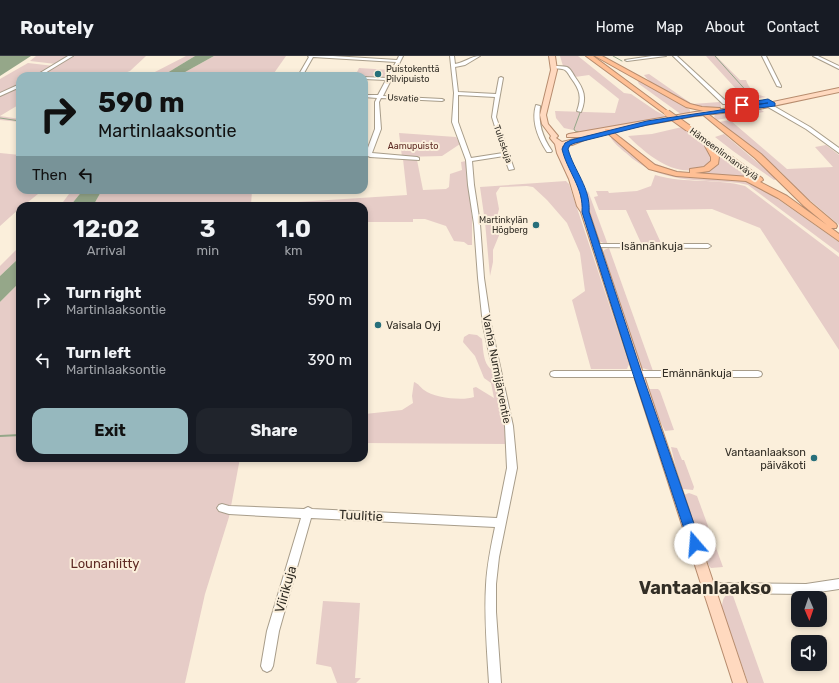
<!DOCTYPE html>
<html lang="en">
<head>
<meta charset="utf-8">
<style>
  :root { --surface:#171b24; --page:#20242c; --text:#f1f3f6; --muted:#9ea1a6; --line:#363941; --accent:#96b8be }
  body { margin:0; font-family:Rubik,sans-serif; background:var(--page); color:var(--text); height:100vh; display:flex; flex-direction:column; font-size:15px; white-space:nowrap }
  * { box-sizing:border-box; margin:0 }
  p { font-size:13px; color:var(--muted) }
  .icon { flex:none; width:22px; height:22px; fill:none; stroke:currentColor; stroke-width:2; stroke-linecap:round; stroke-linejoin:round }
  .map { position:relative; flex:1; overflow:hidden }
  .sheet { position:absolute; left:16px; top:146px; width:352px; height:260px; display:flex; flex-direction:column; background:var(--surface); border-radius:12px; box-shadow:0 2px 6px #0003 }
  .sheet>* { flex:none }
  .banner { position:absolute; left:16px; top:16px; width:352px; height:122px; border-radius:12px; box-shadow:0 2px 6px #0003; background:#96b8be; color:#111; overflow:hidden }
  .needle { width:26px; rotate:178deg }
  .fabs { position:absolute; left:791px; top:535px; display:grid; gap:8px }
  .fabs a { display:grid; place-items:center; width:36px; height:36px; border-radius:8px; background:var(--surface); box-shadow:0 2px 6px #0003; font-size:20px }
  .pin { position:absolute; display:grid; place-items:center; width:34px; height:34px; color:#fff; margin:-17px; border-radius:8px; box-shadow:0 2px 6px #0006 }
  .me { position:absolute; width:44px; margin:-22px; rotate:342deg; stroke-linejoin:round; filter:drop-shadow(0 0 3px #0008) }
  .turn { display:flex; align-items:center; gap:14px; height:84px; padding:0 16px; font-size:18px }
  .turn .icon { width:52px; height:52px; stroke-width:2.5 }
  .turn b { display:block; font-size:28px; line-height:34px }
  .then { display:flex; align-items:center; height:38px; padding:0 16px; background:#0003; gap:8px; font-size:15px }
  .eta { display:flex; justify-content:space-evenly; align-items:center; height:68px; text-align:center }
  .eta b { font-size:24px; font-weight:700; line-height:28px }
  .cta { display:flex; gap:8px; margin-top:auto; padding:8px 16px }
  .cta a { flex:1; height:46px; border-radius:12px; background:var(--accent); color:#111; font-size:16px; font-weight:700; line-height:46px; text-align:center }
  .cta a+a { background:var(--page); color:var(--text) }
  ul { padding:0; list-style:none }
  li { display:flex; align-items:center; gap:12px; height:60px; padding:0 16px }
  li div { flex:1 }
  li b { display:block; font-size:15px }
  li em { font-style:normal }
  header { display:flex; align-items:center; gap:24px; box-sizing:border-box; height:56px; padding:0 20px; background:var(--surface); border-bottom:1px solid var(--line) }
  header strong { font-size:19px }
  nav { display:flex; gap:22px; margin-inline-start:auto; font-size:14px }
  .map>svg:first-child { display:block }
  .green { fill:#e6ccc7 }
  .water { fill:#95a789 }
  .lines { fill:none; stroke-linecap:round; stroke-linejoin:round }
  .stream-far2 { stroke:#95a789; stroke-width:1 }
  .stream-far1 { stroke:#95a789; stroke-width:1.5 }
  .stream { stroke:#95a789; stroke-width:2 }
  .minor-casing { stroke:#a89d8a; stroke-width:2 }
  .major-casing { stroke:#b78c6e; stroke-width:2 }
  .highway-casing { stroke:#b78c6e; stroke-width:2 }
  .minor { fill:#fff; fill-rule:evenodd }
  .major { fill:#ffd9bf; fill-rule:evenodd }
  .highway { fill:#ffbf94; fill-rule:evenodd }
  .highway-bridge-casing { stroke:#b78c6e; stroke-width:8; stroke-linecap:butt }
  .highway-bridge { stroke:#ffbf94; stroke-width:6 }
  .route { fill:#1a73e8; stroke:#114b97; fill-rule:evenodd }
  .poi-dot { fill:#276f7a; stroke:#fbefdb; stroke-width:1.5 }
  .labels { text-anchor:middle; stroke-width:4; stroke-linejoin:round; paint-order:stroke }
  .far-poi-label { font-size:9px; fill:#322e26; stroke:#fbefdb; text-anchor:start }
  .far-street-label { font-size:9px; fill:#322e26; stroke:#fbefdb }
  .far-park-label { font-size:9px; fill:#5f2b24; stroke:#fbefdb }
  .street-label { font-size:11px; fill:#322e26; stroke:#fbefdb }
  .poi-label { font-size:11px; fill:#322e26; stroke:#fbefdb; text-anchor:start }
  .near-street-label { font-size:13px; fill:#322e26; stroke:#fbefdb }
  .near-park-label { font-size:13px; fill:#5f2b24; stroke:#fbefdb }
  .near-district-label { font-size:18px; font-weight:bold; fill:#322e26; stroke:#fbefdb }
</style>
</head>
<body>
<header>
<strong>Routely</strong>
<nav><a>Home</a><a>Map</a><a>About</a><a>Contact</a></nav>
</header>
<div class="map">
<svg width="839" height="627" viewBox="0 0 839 627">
  <rect width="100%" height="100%" fill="#fbefdb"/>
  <g class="green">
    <path d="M36 0H69L56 8 30 5Z"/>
    <path d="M73 0H146L130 15 117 20H39Z"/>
    <path d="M186 0H195L162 20H136L141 18H151Z"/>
    <path d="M214 0H286L272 20H178Z"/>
    <path d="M560 0H578L624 37 631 38 656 55 668 61 582 76 564 72 556 62 555 55 615 57 619 43 589 19 575 21 570 14 563 10Z"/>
    <path d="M706 0H716L740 24H746C749 33 756 39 766 41L749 44V41L740 34H737Z"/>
    <path d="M28 7 54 10 36 20H20V28L0 38V23Z"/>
    <path d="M359 12 391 14 388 22H385L355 20Z"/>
    <path d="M649 18 692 48 720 46 721 51C694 54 660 39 644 19Z"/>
    <path d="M637 24 686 51 690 54V57L682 59 639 28Z"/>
    <path d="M20 30V48L0 60 20 63V66L0 64V40Z"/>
    <path d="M759 52 764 56 716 64 714 60 717 57Z"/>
    <path d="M730 64 787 113 833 111 815 91 826 89 839 99V169L799 135 780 115 719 66Z"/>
    <path d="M682 71 708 92 711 97V106C683 129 648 100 628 80L652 78Z"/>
    <path d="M399 77 456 81 460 88 442 100 402 101Z"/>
    <path d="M724 78 777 123 774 124 733 95 715 81Z"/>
    <path d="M619 81H621L654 107 676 115 690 117 702 116 718 102V98H719L750 121 673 116 655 110Z"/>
    <path d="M611 82H613L657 114 746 124 759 130 839 186V197L748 129 739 127C698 123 659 128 626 97 621 93 614 87 611 82Z"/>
    <path d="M0 97 20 99V134H43L23 150H20V152L0 170Z"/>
    <path d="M403 103 417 104 423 134 446 133 449 131 450 118 462 114 461 106 466 105 472 154 471 155 472 161V189H468L464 186 454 185 446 170 425 163H413V166H364V150H93L102 134H252L251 149 407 139Z"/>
    <path d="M655 119C686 128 716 122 745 130L839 201V294L760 172 712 153 646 154 661 187H641L626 154H599L594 141 598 140 596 135H608L609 137 637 135 651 130Z"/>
    <path d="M566 125 569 128 629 308 627 313H591L572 244 585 235 580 197 567 167 547 144 533 131 527 130 500 131 496 137 499 153 497 161 500 177 493 194V206L490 220 485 166 480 131Z"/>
    <path d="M72 134H83L70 150H60Z"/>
    <path d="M588 135 608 189 599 185 590 162 586 138Z"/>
    <path d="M20 190V201L0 220V210Z"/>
    <path d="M609 192 653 315 642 312 640 309 602 198 604 194Z"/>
    <path d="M20 226V402H240L229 461 205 538 185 627H0V246Z"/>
    <path d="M469 278 477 279 482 283C483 291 483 303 488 310 490 313 493 314 494 317 499 332 509 373 506 388L364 387 365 358 402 354 413 347 412 340 414 326C419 328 420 331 424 334 434 342 463 345 474 341L473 332 476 331 494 342 491 327 484 322 475 300 463 286 464 281Z"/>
    <path d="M649 333H658L660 335 674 374 665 375 658 361Z"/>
    <path d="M671 391 677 392 682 404H684L694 431 693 434 683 433 676 412Z"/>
    <path d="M689 437 697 440 723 511 711 512 709 510 684 439Z"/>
    <path d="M732 537 764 627H748L722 552C722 544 724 538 732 537Z"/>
    <path d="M323 545 360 547 355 622H361L356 627H337L331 611 316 608Z"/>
  </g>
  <g class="water">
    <path d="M0 0H31L0 20Z"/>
    <path d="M195 0H214L178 20H162Z"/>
    <path d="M83 134H102L93 150H70Z"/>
    <path d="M20 201V226L0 246V220Z"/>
  </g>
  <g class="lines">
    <g class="stream-far2">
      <path d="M613 0 622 5"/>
      <path d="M715 0 750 39"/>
      <path d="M0 62 20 65"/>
      <path d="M579 76 575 75 574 73 581 54"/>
    </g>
    <path class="stream-far1" d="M213 150 232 149"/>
    <path class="stream" d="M0 380 20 379"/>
    <g class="minor-casing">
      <g id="minor">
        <path d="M68 0H73L40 20H35Z"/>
        <path d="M308 0H333L397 4 399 0H403L383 40 442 43 444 44 442 45 381 42 379 46 381 73 372 97 417 101 419 102V104L370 101 368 100 366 97 375 73V46L377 42 364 41V39H378L386 24 364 23V21L387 22 396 6 313 1 304 17 336 19 338 20H298L309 1Z"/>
        <path d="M450 0H454L455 8C464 7 471 0 480 0L465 9 455 11 458 36 496 38 499 22 501 21 503 22 496 61 514 113 509 114 504 100 472 105 474 129 480 168 484 222 491 269 513 370 517 412 499 501 496 528V556L501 627H489C487 594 484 561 486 529 487 509 491 490 495 471L311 462 279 575 273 610 271 614 267 616 263 614 261 610 267 575 301 462 229 458 219 455 217 452 219 449 222 448 229 450 304 453 308 451 312 453 497 462 507 412 505 370 483 269 478 222 474 168 468 129 466 104 452 66 454 37ZM458 39 495 41 492 61 503 97 471 102 458 66Z"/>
        <path d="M652 0H666L627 5 625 4Z"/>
        <path d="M673 0H677L727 46V48H723Z"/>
        <path d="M762 0H766L781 30V31L777 30Z"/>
        <path d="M813 0H818L839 10V13Z"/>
        <path d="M554 10C558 10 563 10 567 11 571 13 573 18 575 21 584 33 587 42 581 56L577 55C582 41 580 34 571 22 569 19 568 16 565 14 562 12 556 13 552 12V11Z"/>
        <path d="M20 28V31L0 40V37Z"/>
        <path d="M761 45H765L810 71 839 92V97L806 73 761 47Z"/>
        <path d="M536 49 540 50C538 67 542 81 552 95L551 96H547C538 82 531 65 536 49Z"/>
        <path d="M596 188H708L711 190 708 192 594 191 593 190Z"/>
        <path d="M554 315H758L761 316 762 318 761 320 758 321H554L551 320 550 318 551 316Z"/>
        <path d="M839 523V533L806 538 709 537 705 536 704 532 705 528 709 527 806 528Z"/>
      </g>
    </g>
    <g class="major-casing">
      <path id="major" d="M549 0H555L557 14 546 59 548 68 558 80 556 82 562 86 583 81H567V79L569 78 695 56 759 49 839 32V36L759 53 695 60 585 80 588 82 587 83 572 89 562 90C564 102 572 111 576 123 581 134 582 146 589 156L747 627H733L581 156 577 150 569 123 557 97 555 88 550 82 551 80 542 68 540 59 551 14Z"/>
    </g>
    <g class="highway-casing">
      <g id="highway">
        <path d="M586 0H593L670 57 665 58Z"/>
        <path d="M595 0H602L690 48 702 51 720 52V54L704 55 761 98 810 146 836 168 837 170 836 172H831L839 178V185L778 142 746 125 676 120 649 113 605 75V73H609L655 109 677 116 690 117V113L704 111 711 105V101L705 90 706 89 684 72 690 71 762 122 763 124 760 126 787 140 827 169 804 150 755 102 702 58 701 57 704 55 686 51ZM716 96 750 121 695 117 709 115 718 108 719 101Z"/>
      </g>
    </g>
    <use href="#minor" class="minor"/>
    <use href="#major" class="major"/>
    <use href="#highway" class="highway"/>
    <g class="highway-bridge-casing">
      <path id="highway-bridge" d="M667 57 688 72"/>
    </g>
    <use href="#highway-bridge" class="highway-bridge"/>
  </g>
  <path class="route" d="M768 43 775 47V50L695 60 647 69 575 87 570 89 568 93C574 115 591 132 589 156L642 318 701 488 699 492 695 494 691 492 689 488 633 318 582 156C584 132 567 115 562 93L565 87 571 84 647 65 741 51 739 49 740 48ZM767 47H768L747 50Z"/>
  <g class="poi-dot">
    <circle cx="378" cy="18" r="4"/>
    <circle cx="536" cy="169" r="4"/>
    <circle cx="378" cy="269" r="4"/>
    <circle cx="814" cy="402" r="4"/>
  </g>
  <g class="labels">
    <g class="far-poi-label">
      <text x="386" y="16">Puistokenttä<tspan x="386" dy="10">Pilvipuisto</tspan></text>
      <text x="528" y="167" text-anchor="end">Martinkylän<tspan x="528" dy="10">Högberg</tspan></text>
    </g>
    <g class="far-street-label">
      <text transform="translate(403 42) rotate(3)" y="3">Usvatie</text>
      <text transform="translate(503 88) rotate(71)" y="3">Tuluskuja</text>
      <text transform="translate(724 98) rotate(36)" y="3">Hämeenlinnanväylä</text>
    </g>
    <g class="far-park-label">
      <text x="413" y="93">Aamupuisto</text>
    </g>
    <g class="street-label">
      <text x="652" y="194">Isännänkuja</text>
      <text transform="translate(497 313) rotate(79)" y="4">Vanha Nurmijärventie</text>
      <text x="697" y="321">Emännänkuja</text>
    </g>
    <g class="poi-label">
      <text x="386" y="273">Vaisala Oyj</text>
      <text x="806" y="400" text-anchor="end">Vantaanlaakson<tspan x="806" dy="13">päiväkoti</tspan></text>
    </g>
    <g class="near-street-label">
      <text transform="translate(361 459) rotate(3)" y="5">Tuulitie</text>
      <text transform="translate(285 533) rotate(-74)" y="5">Viirikuja</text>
    </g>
    <g class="near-park-label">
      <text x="105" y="512">Lounaniitty</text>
    </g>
    <g class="near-district-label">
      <text x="705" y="538">Vantaanlaakso</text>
    </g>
  </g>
</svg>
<div class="fabs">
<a><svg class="needle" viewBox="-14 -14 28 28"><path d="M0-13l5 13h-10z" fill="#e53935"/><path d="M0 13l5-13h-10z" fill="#9ea1a6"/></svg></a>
<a><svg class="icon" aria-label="sound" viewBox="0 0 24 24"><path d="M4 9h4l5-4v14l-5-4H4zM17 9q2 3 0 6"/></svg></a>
</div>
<div class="pin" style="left:742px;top:49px;background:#d93025"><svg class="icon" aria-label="arrive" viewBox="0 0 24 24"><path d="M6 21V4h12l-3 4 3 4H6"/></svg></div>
<svg class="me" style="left:695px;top:488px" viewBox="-20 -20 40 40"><circle r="19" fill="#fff"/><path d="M0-13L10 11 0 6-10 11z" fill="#1a73e8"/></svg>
<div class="banner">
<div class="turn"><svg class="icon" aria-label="right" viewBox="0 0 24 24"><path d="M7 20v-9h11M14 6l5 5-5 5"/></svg><div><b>590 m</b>Martinlaaksontie</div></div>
<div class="then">Then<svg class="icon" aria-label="left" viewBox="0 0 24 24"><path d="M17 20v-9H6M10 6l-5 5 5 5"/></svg></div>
</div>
<section class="sheet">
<div class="eta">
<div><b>12:02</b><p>Arrival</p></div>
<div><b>3</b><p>min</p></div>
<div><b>1.0</b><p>km</p></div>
</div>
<ul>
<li><svg class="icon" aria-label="right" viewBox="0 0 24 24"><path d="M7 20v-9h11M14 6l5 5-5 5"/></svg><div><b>Turn right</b><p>Martinlaaksontie</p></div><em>590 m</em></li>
<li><svg class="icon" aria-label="left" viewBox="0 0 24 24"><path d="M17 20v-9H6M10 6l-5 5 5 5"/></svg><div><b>Turn left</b><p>Martinlaaksontie</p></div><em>390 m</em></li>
</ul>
<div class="cta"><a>Exit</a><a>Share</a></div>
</section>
</div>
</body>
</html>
